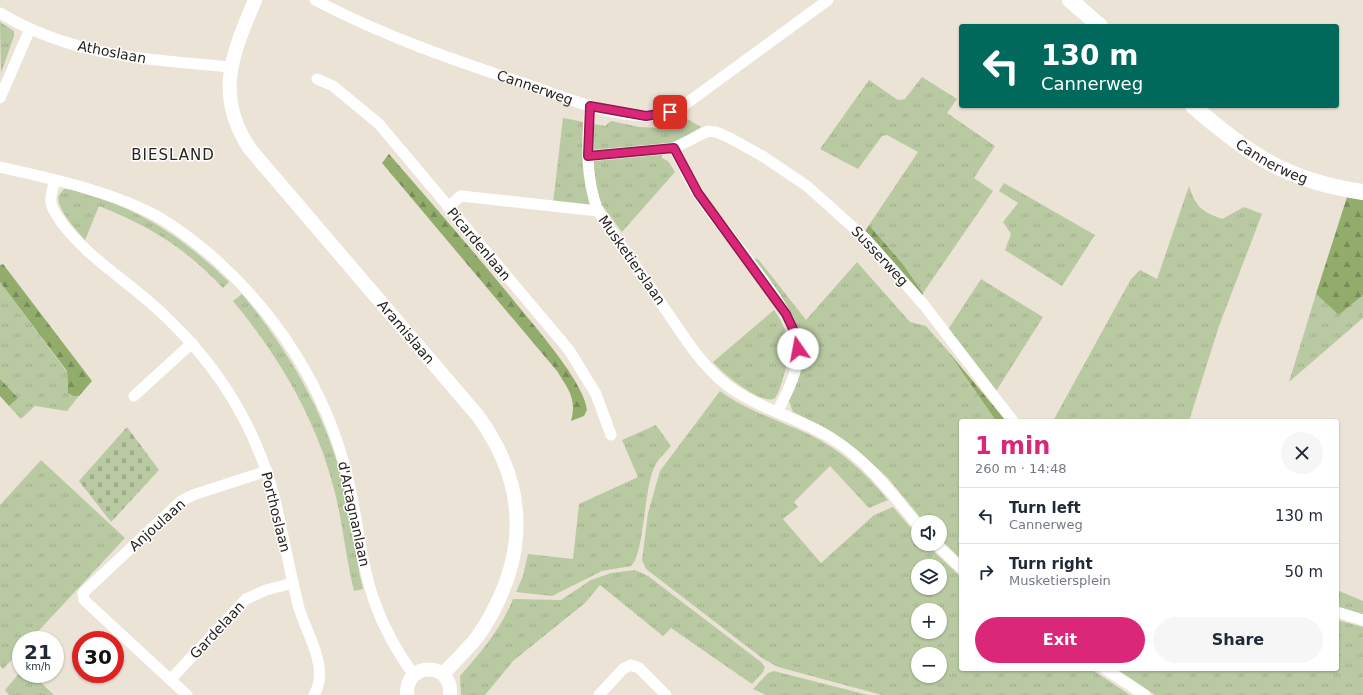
<!DOCTYPE html>
<html lang="en">
<head>
<meta charset="utf-8">
<style>
  :root { --surface:#fff; --page:#f6f6f7; --text:#1f2937; --muted:#747a83; --line:#e0e1e3; --accent:#db2777 }
  body { margin:0; font-family:"DejaVu Sans",sans-serif; background:var(--page); color:var(--text); height:100vh; display:flex; flex-direction:column; font-size:15px; white-space:nowrap }
  * { box-sizing:border-box; margin:0 }
  p { font-size:13px; color:var(--muted) }
  .icon { flex:none; width:22px; height:22px; fill:none; stroke:currentColor; stroke-width:2; stroke-linecap:round; stroke-linejoin:round }
  .map { position:relative; flex:1; overflow:hidden }
  .sheet { position:absolute; left:959px; top:419px; width:380px; height:252px; display:flex; flex-direction:column; background:var(--surface); border-radius:4px; box-shadow:0 1px 3px #0004 }
  .sheet>* { flex:none }
  .top-card { position:absolute; left:959px; top:24px; width:380px; height:84px; border-radius:4px; box-shadow:0 1px 3px #0004; background:#00695c; color:#fff; overflow:hidden }
  .tools { position:absolute; left:911px; top:515px; display:grid; gap:8px }
  .tools a { display:grid; place-items:center; width:36px; height:36px; border-radius:50%; background:var(--surface); box-shadow:0 1px 3px #0004; font-size:20px }
  .speed { position:absolute; left:12px; top:631px; display:flex; gap:8px; font-size:20px; font-weight:700; text-align:center }
  .speed>* { display:grid; place-content:center; width:52px; height:52px; border-radius:50%; background:var(--surface); box-shadow:0 1px 3px #0004; line-height:1 }
  .speed small { font-size:10px; font-weight:400 }
  .speed .limit { border:6px solid #d22; background:#fff; color:#111 }
  .pin { position:absolute; display:grid; place-items:center; width:34px; height:34px; color:#fff; margin:-17px; border-radius:8px; box-shadow:0 2px 6px #0006 }
  .me { position:absolute; width:44px; margin:-22px; rotate:348deg; stroke-linejoin:round; filter:drop-shadow(0 0 3px #0008) }
  .turn { display:flex; align-items:center; gap:14px; height:84px; padding:0 16px; font-size:18px }
  .turn .icon { width:52px; height:52px; stroke-width:2.5 }
  .turn b { display:block; font-size:28px; line-height:34px }
  .round { display:grid; place-items:center; flex:none; width:42px; height:42px; border-radius:21px; background:var(--page) }
  .head { display:flex; align-items:center; justify-content:space-between; height:68px; padding:0 16px }
  h1 { font-size:24px; font-weight:800; line-height:30px; color:var(--accent) }
  .action { display:flex; gap:8px; margin-top:auto; padding:8px 16px }
  .action a { flex:1; height:46px; border-radius:24px; background:var(--accent); color:#fff; font-size:16px; font-weight:800; line-height:46px; text-align:center }
  .action a+a { background:var(--page); color:var(--text) }
  ul { padding:0; list-style:none }
  li { display:flex; align-items:center; gap:12px; height:56px; padding:0 16px; border-top:1px solid var(--line) }
  li div { flex:1 }
  li b { display:block; font-size:15px }
  li em { font-style:normal }
  .map>svg:first-child { display:block }
  .grass { fill:url(#grass-tufts); fill-rule:evenodd }
  .forest { fill:url(#forest-firs) }
  .cemetery { fill:url(#cemetery-stones) }
  .lines { fill:none; stroke-linecap:round; stroke-linejoin:round }
  .minor { stroke:#fff; stroke-width:11 }
  .tertiary { stroke:#fff; stroke-width:14 }
  .secondary { stroke:#fff; stroke-width:16 }
  .route-casing { stroke:#8e194d; stroke-width:10 }
  .route { stroke:#db2777; stroke-width:7 }
  .labels { text-anchor:middle; stroke-width:3; stroke-linejoin:round; paint-order:stroke }
  .street-label { font-size:14px; fill:#272420; stroke:#fff }
  .neighbourhood-label { font-size:15px; letter-spacing:1px; fill:#272420; stroke:#fff }
</style>
</head>
<body>
<div class="map">
<svg width="1363" height="695" viewBox="0 0 1363 695">
  <defs>
    <pattern id="grass-tufts" width="24" height="20" patternUnits="userSpaceOnUse"><rect width="24" height="20" fill="#b9caa2"/><path d="M3 7l-1-3M5 7V3M7 7l1-3M15 17l-1-3M17 17v-4M19 17l1-3" fill="none" stroke="#9fad8b"/></pattern>
    <pattern id="forest-firs" width="22" height="20" patternUnits="userSpaceOnUse"><rect width="22" height="20" fill="#92ac6c"/><path d="M5 1l3.5 6h-7zM16 11l3.5 6h-7z" fill="#778c58"/></pattern>
    <pattern id="cemetery-stones" width="16" height="16" patternUnits="userSpaceOnUse"><rect width="16" height="16" fill="#b9caa2"/><path d="M2 7V4a2 2 0 0 1 4 0v3zM10 15v-3a2 2 0 0 1 4 0v3z" fill="#9fad8b"/></pattern>
  </defs>
  <rect width="100%" height="100%" fill="#ece3d7"/>
  <g class="grass">
    <path d="M0 22 14 31V36L1 73Z"/>
    <path d="M922 77 957 99 947 113 995 146 974 178 993 191 923 293 902 263 869 225 918 152 887 135 882 136 858 169 820 149 869 80 898 100 905 99Z"/>
    <path d="M563 118 605 126 611 121 639 127 661 128 686 118 701 127 676 142 662 145V158L668 161 675 172 622 232 602 205 594 208 553 203Z"/>
    <path d="M1004 183 1095 235 1062 286 1005 250 1011 234 1003 222 1018 203 999 191Z"/>
    <path d="M1189 186C1196 207 1201 211 1222 219L1244 207 1262 214 1219 326 1189 421H1053L1131 279 1140 270 1157 279Z"/>
    <path d="M64 189C73 189 83 194 91 196 145 211 189 243 229 282L223 288C184 247 151 227 99 206L85 240C77 231 54 206 59 195Z"/>
    <path d="M752 258 758 259 806 320 857 262 910 322 926 326 947 350 996 421H961V536L958 540 961 543V559L940 539V522H924L888 478 857 450 824 427 793 412 789 401 795 385 803 351 801 337 793 317Z"/>
    <path d="M981 279 1043 317 995 393 947 331Z"/>
    <path d="M0 282 67 372V384L70 395 79 396 67 411 35 406 21 419 9 406 17 398 0 379Z"/>
    <path d="M242 294C290 352 328 417 345 491 352 523 355 556 363 589L354 591C346 558 343 525 335 493 317 420 280 358 233 301Z"/>
    <path d="M1316 294 1339 315 1363 295V318L1289 382Z"/>
    <path d="M774 310C790 332 792 352 783 378 781 385 779 392 775 398 763 407 721 372 713 362Z"/>
    <path d="M720 391C747 411 778 420 808 434 840 449 865 472 888 500L869 508 830 466 794 502 798 507 783 519 821 563 874 515 893 507 918 536V544H926L961 577V669H1091L1130 695H882L778 667 762 658 646 569 642 560 648 513 660 471ZM918 566H940V588H918ZM918 610H940V632H918ZM918 654H940V676H918Z"/>
    <path d="M656 425 671 446C665 453 657 460 654 468 644 489 644 556 631 566L602 571 552 596 516 592 523 576 528 554 573 559 579 504 638 477 622 440Z"/>
    <path d="M41 460 125 538 30 640H21V650L3 669 0 666V505Z"/>
    <path d="M635 570 648 576 761 662 765 667 763 672 752 684 671 628 663 636 600 585 585 603 513 661 485 695H461L460 676C481 652 501 629 513 599L561 600 591 580 611 573Z"/>
    <path d="M1337 590 1363 601V617L1337 609Z"/>
    <path d="M1337 620 1363 627V695H1155L1117 669H1337Z"/>
    <path d="M21 671V674H32L54 695H9L5 690Z"/>
    <path d="M774 671 864 694 870 695H766L753 689 768 673Z"/>
  </g>
  <g class="forest">
    <path d="M389 154C433 205 477 255 519 307 537 329 585 384 587 410L584 416 571 421C577 398 568 389 557 371L382 163Z"/>
    <path d="M1347 197 1363 199V295L1339 315 1316 294Z"/>
    <path d="M869 225 902 263 923 293 922 298 864 233Z"/>
    <path d="M3 264 92 381 79 396H73L68 393 67 371 0 282V265Z"/>
    <path d="M947 350 1006 421H996Z"/>
    <path d="M0 379 18 398 9 406 0 396Z"/>
  </g>
  <path class="cemetery" d="M127 427 159 470 111 522 79 481Z"/>
  <g class="lines">
    <g class="minor">
      <path id="s1" d="M315 0C383 36 456 61 529 85 566 98 606 115 646 116 660 116 671 112 683 106L828 0"/>
      <path d="M0 13C74 57 147 59 230 67"/>
      <path d="M317 79 333 86 379 124 569 350 596 394 611 435"/>
      <path d="M0 98 30 29"/>
      <path d="M590 106C587 141 585 177 598 211"/>
      <path d="M674 148C682 163 689 179 698 194 722 231 796 309 798 349 799 371 787 393 777 412"/>
      <path d="M588 156 674 148 708 131 716 132 730 138 764 157 807 186 865 238 924 305 1013 421"/>
      <path d="M0 167C51 179 102 189 149 212 173 224 193 240 213 257 278 315 326 390 347 475 358 517 360 562 375 603 384 629 398 653 414 675"/>
      <path d="M55 180C53 187 50 196 51 203 52 210 58 216 61 222 91 262 135 285 169 320 219 368 254 425 273 492 283 531 289 570 299 608 307 635 330 668 314 695"/>
      <path d="M448 207 461 196 598 211C620 244 643 276 665 309 683 335 699 362 723 382 756 409 799 417 833 439 869 462 892 494 918 525"/>
      <path d="M134 396 192 343"/>
      <path d="M936 544 961 568"/>
      <path d="M1337 612 1363 620"/>
      <path d="M1105 669 1145 695"/>
      <path d="M171 679 246 599 266 590 293 583"/>
      <path d="M187 695 84 600 83 593 181 501 193 495 267 471"/>
      <path d="M599 695 623 669 631 665 639 668 666 695"/>
    </g>
    <g class="tertiary">
      <path id="s2" d="M255 0C232 55 214 95 250 149L478 416C520 474 529 534 499 599 493 612 486 625 478 636 467 650 454 662 443 674"/>
      <path d="M407 695C405 661 453 661 450 695"/>
    </g>
    <g class="secondary">
      <path d="M1070 0 1100 26"/>
      <path id="s3" d="M1193 106C1249 155 1287 181 1363 192"/>
    </g>
  </g>
  <g class="lines">
    <g class="route-casing">
      <path id="route" d="M670 112 646 116 590 106 588 156 674 148 698 193 786 314 795 333 798 349"/>
    </g>
    <use href="#route" class="route"/>
  </g>
  <g class="labels">
    <g class="street-label">
      <text transform="translate(112 52) rotate(11)" y="5">Athoslaan</text>
      <text dy="5" stroke="none"><textPath href="#s1" startOffset="237">Cannerweg</textPath></text>
      <text dy="5" stroke="none"><textPath href="#s3" startOffset="97">Cannerweg</textPath></text>
      <text transform="translate(479 244) rotate(50)" y="5">Picardenlaan</text>
      <text transform="translate(880 256) rotate(47)" y="5">Susserweg</text>
      <text transform="translate(632 260) rotate(55)" y="5">Musketierslaan</text>
      <text dy="5" stroke="none"><textPath href="#s2" startOffset="398">Aramislaan</textPath></text>
      <text transform="translate(276 512) rotate(76)" y="5">Porthoslaan</text>
      <text transform="translate(354 514) rotate(78)" y="5">d'Artagnanlaan</text>
      <text transform="translate(157 525) rotate(-42)" y="5">Anjoulaan</text>
      <text transform="translate(217 630) rotate(-47)" y="5">Gardelaan</text>
    </g>
    <g class="neighbourhood-label">
      <text x="173" y="160">BIESLAND</text>
    </g>
  </g>
</svg>
<div class="tools">
<a><svg class="icon" aria-label="sound" viewBox="0 0 24 24"><path d="M4 9h4l5-4v14l-5-4H4zM17 9q2 3 0 6"/></svg></a>
<a><svg class="icon" aria-label="layers" viewBox="0 0 24 24"><path d="M12 4l9 5-9 5-9-5zM3 14l9 5 9-5"/></svg></a>
<a>+</a>
<a>−</a>
</div>
<div class="speed"><div>21<small>km/h</small></div><div class="limit">30</div></div>
<div class="pin" style="left:670px;top:112px;background:#d93025"><svg class="icon" aria-label="arrive" viewBox="0 0 24 24"><path d="M6 21V4h12l-3 4 3 4H6"/></svg></div>
<svg class="me" style="left:798px;top:349px" viewBox="-20 -20 40 40"><circle r="19" fill="#fff"/><path d="M0-13L10 11 0 6-10 11z" fill="#db2777"/></svg>
<div class="top-card">
<div class="turn"><svg class="icon" aria-label="left" viewBox="0 0 24 24"><path d="M17 20v-9H6M10 6l-5 5 5 5"/></svg><div><b>130 m</b>Cannerweg</div></div>
</div>
<section class="sheet">
<div class="head"><div><h1>1 min</h1><p>260 m · 14:48</p></div><a class="round"><svg class="icon" aria-label="close" viewBox="0 0 24 24"><path d="M6 6l12 12M18 6L6 18"/></svg></a></div>
<ul>
<li><svg class="icon" aria-label="left" viewBox="0 0 24 24"><path d="M17 20v-9H6M10 6l-5 5 5 5"/></svg><div><b>Turn left</b><p>Cannerweg</p></div><em>130 m</em></li>
<li><svg class="icon" aria-label="right" viewBox="0 0 24 24"><path d="M7 20v-9h11M14 6l5 5-5 5"/></svg><div><b>Turn right</b><p>Musketiersplein</p></div><em>50 m</em></li>
</ul>
<div class="action"><a>Exit</a><a>Share</a></div>
</section>
</div>
</body>
</html>
